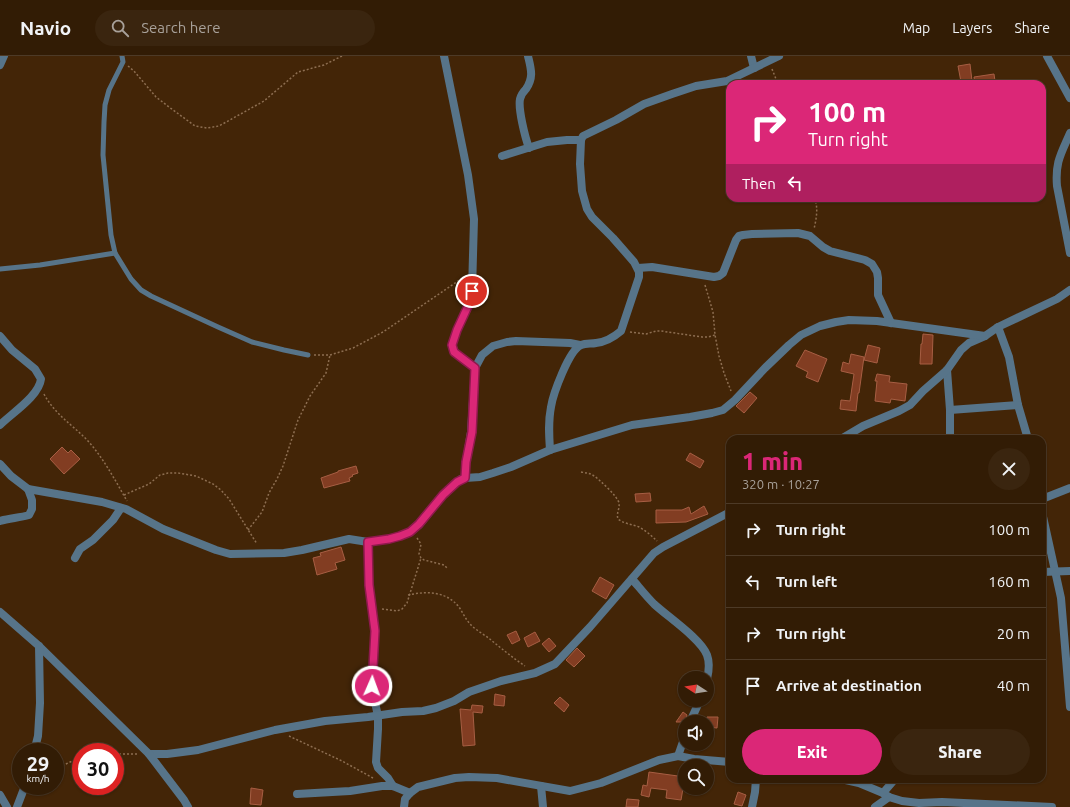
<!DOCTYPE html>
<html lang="en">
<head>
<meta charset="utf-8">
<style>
  :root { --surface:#321c05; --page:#3a250f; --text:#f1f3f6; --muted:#a8a19a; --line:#4d3a27; --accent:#db2777 }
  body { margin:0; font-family:Ubuntu,sans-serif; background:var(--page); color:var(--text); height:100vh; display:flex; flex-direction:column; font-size:15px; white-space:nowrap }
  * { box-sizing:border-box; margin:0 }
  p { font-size:13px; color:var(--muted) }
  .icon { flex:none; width:22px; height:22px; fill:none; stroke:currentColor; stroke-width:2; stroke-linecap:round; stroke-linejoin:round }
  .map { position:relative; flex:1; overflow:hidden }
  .drawer { position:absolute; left:726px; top:379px; width:320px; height:348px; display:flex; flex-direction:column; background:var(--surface); border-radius:12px; box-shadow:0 1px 3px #0004,0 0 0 1px var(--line) }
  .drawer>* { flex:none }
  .hud { position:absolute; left:726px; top:24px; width:320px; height:122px; border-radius:12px; box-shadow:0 1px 3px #0004,0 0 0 1px var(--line); background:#db2777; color:#fff; overflow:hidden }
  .needle { width:26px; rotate:282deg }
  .fabs { position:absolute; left:678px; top:615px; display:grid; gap:8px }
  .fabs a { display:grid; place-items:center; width:36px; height:36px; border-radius:50%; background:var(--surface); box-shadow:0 1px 3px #0004,0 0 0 1px var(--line); font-size:20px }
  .speed { position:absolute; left:12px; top:687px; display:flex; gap:8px; font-size:20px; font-weight:700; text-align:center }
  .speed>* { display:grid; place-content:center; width:52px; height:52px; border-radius:50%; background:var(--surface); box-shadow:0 1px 3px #0004,0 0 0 1px var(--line); line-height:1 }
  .speed small { font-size:10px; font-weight:400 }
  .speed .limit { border:6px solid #d22; background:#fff; color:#111 }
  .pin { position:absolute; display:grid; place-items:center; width:34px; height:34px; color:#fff; margin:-17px; border:2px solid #fff; border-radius:50%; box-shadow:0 1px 4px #0007 }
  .me { position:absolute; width:44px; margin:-22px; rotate:2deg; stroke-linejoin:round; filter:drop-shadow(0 0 3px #0008) }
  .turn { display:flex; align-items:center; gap:14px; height:84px; padding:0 16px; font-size:18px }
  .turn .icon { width:52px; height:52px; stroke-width:2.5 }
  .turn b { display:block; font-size:28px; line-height:34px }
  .then { display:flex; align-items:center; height:38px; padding:0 16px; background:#0003; gap:8px; font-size:15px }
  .round { display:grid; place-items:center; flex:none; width:42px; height:42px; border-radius:21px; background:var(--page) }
  .summary { display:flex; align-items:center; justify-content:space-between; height:68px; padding:0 16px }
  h1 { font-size:24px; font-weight:800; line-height:30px; color:var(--accent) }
  .action { display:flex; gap:8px; margin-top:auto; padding:8px 16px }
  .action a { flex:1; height:46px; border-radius:24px; background:var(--accent); color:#fff; font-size:16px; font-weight:800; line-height:46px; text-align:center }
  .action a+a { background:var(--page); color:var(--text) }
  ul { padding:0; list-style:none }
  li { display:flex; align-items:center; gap:12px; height:52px; padding:0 16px; border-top:1px solid var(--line) }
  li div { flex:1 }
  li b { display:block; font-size:15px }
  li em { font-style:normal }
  header { display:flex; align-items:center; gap:24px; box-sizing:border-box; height:56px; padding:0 20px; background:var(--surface); border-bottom:1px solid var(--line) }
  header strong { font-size:19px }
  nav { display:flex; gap:22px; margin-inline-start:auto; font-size:14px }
  .search { width:280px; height:36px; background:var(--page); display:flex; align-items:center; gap:10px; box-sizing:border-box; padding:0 14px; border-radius:22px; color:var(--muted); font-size:15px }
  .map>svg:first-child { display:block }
  .building { fill:#823d22; stroke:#a75e43 }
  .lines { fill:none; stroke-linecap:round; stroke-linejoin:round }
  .path { stroke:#8d6e51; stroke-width:1.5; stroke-dasharray:2 2; stroke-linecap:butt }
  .service { stroke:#577489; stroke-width:5 }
  .minor { stroke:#577489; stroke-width:8 }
  .route-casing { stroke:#8e194d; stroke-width:10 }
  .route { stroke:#db2777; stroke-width:7 }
</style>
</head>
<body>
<header>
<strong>Navio</strong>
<div class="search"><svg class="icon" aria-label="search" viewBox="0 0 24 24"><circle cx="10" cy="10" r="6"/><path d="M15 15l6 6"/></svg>Search here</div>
<nav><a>Map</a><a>Layers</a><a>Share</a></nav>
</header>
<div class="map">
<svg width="1070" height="751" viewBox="0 0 1070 751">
  <rect width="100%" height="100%" fill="#432507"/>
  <g class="building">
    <path d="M970 8 972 25 961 26 958 10Z"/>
    <path d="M994 18 995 25 975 28 974 21Z"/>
    <path d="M923 278 933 279 932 308H920L921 288H922Z"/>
    <path d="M868 289 880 292 877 307 864 304Z"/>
    <path d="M805 294 827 303 818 326 806 321 808 316 796 310Z"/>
    <path d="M851 298 864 301 859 337H858L856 355 840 353 841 344 850 345 854 318 841 315 843 306 849 308Z"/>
    <path d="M877 318 890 320 889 326 907 328 905 345 891 343 890 347 875 345 877 325H875Z"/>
    <path d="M750 336 757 342 744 357 736 350Z"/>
    <path d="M62 391 68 397 71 394 80 403 64 418 50 403Z"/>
    <path d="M690 397 704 405 700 412 686 404Z"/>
    <path d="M356 410 358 417 352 419 353 420 349 422 350 425 324 432 321 422 338 416V415Z"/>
    <path d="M650 437 651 445 636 446 635 438Z"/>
    <path d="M704 450 708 458 686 466 656 467V454H682L689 451 691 458Z"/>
    <path d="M341 491 345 504 335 507 337 513 317 519 313 502 321 500 320 497Z"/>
    <path d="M600 521 614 529 606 543 592 535Z"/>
    <path d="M516 575 520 584 512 588 507 579Z"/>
    <path d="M535 576 540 585 528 591 524 582Z"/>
    <path d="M549 582 556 590 549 596 542 588Z"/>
    <path d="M577 592 585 600 574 611 566 604Z"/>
    <path d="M495 638 505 640 504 650 494 649Z"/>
    <path d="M560 641 569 649 564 656 554 647Z"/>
    <path d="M472 649 483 650 482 657 473 656 475 689 463 690 460 653 471 654Z"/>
    <path d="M683 656 687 659 685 666H676Z"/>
    <path d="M707 661H718L717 672 707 671Z"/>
    <path d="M649 716 685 721 681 744 666 742 667 734 651 732 649 741 641 739 643 729 647 730Z"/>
    <path d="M251 732 263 734 261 749 250 748Z"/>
    <path d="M738 736 746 739 742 750 734 748Z"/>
    <path d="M627 743 639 744 638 751H626Z"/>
  </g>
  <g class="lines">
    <g class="path">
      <path d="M128 10 134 15 156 41 169 51 195 70 207 72 219 70 264 45 298 16 324 9 342 0"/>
      <path d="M772 13 778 28"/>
      <path d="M814 142C819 151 816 164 814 173"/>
      <path d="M705 229 713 256 715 279 719 300 724 317 731 335"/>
      <path d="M630 276 646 278 656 275H661L702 281H708L715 279"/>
      <path d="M314 299H330L353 292 383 276 464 221"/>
      <path d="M44 338C55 359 73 369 88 385 104 403 115 424 127 445"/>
      <path d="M581 416C586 417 590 417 594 420 599 423 618 441 619 447 620 453 616 457 618 463 624 468 632 468 639 471 646 475 652 480 657 485"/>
      <path d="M124 439 149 428 160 419 168 417H178L196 420 213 428 221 434 229 443 257 488"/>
      <path d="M248 474 262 456 269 437 277 423 283 410 298 364 310 340 326 317 330 299"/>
      <path d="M417 482 421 488 419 498 421 502 424 504 444 509 448 513"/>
      <path d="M408 539C427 535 446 535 459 551 463 557 466 564 471 569 477 575 485 579 491 584 502 593 513 602 525 610"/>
      <path d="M382 553 397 555 402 553 407 547 421 502"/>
      <path d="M289 680 342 705 373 722"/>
      <path d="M115 698H137"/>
      <path d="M55 713 81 701"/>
    </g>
    <g class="service">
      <path d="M122 0 123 6 109 34 105 49 104 66 103 99 111 179 115 197 131 223 141 234 151 240 218 271 252 286 284 294 308 299"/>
      <path d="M0 213 40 209 115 197"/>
    </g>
    <g class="minor">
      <path d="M444 0 468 119 474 163 472 235 469 249 457 274 452 289 454 296 475 312"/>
      <path d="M528 0C531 13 534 21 526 33 523 36 521 39 520 43 518 53 525 81 529 92"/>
      <path d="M751 0 754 12"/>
      <path d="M1047 0 1070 42"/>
      <path d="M0 9 4 0"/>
      <path d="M1070 77C1061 98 1055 106 1057 130L1070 197"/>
      <path d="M502 100 547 86 567 84H581"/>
      <path d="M638 212 652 211 714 221 719 220 723 217 736 184 739 180 743 179 752 178 798 177 810 180 823 191 830 195 865 204 872 208 877 216 878 222V239L891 267"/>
      <path d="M998 271 1009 301 1018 349 1028 383"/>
      <path d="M0 280 12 294 35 313 41 323C39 340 12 357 0 369"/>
      <path d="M947 314 950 354V383"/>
      <path d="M950 354 1018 349"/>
      <path d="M841 383 863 370 899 355 910 349 923 335 947 314 961 294 969 287 985 280 998 271 1057 243 1070 234"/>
      <path d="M550 394C549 379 548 366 551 351 553 338 569 294 581 289 586 287 591 288 596 287 606 286 614 281 621 275L639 221V216L634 206 613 182 592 161 587 153 582 135 580 108 581 84 583 80 616 64 644 48 672 38 696 30 727 25 779 0"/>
      <path d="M0 408 11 420 28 433 32 444V453L29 459C19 462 9 462 0 465"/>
      <path d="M465 422 466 406 471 376 475 312 482 299 493 290 507 286 516 285 570 287 580 289"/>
      <path d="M28 433 102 446 126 453 163 473 216 494 230 498 284 497 302 494 349 483 368 486 389 483 400 480 410 476 419 469 443 439 461 423 465 422 480 421 493 417 511 411 550 394 632 369 690 361 712 357 723 354 735 344 765 312 789 289 801 279 820 270 836 266 849 264 877 265 985 280"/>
      <path d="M1042 443 1070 432"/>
      <path d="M1042 456 1061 542 1070 651"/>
      <path d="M368 486 369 529 375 575 372 621V630L374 642 378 660V673L376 706 378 712 388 722 393 730"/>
      <path d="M75 502 80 493 93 484 113 464 121 452"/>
      <path d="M1042 516 1070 515"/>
      <path d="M632 523C639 531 646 540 654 548 668 561 701 583 707 599 710 607 709 615 707 623"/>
      <path d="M0 556 39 590 149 698H167L198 694 275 674 325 665 368 661 402 656 423 655 436 652 454 645 469 636 501 625 535 617 555 608 590 571 654 497 663 491 730 456"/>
      <path d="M690 666 700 644"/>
      <path d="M34 696 38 680 40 647 39 590"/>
      <path d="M149 698 184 744 188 751"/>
      <path d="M678 700 685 680"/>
      <path d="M841 723 859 727 883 737 889 741 902 745 919 747 942 746 1052 751"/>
      <path d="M541 730 543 751"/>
      <path d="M883 737 895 723"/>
      <path d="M297 738 350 735 382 730H393L410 737"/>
      <path d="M0 739 7 751"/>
      <path d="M17 751 25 730"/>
      <path d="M404 751 405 743 410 737 418 731 455 722 469 721 497 722 570 735 601 727 659 704 678 700 694 703 730 706"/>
      <path d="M752 751 755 736 756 723"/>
      <path d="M875 751 889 741"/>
    </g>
  </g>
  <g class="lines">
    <g class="route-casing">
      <path id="route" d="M372 630 375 575 369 529 368 486 389 483 400 480 410 476 419 468 443 439 457 426 465 422 466 406 472 376 475 312 454 296 452 289 457 274 469 248 472 235"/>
    </g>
    <use href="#route" class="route"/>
  </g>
</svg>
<div class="fabs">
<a><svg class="needle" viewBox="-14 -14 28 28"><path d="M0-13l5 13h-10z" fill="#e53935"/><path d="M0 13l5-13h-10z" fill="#a8a19a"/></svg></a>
<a><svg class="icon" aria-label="sound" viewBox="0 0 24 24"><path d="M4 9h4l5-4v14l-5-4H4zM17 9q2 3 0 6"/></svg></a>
<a><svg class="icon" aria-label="search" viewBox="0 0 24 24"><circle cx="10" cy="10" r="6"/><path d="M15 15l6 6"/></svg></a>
</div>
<div class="speed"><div>29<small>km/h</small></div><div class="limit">30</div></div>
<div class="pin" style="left:472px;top:235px;background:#d93025"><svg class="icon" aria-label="arrive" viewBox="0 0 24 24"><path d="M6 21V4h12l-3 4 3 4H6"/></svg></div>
<svg class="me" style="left:372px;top:630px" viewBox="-20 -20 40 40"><circle r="17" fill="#db2777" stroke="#fff" stroke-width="3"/><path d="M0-11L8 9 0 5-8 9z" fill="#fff"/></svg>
<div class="hud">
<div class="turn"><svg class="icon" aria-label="right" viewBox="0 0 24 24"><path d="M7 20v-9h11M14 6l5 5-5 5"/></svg><div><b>100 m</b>Turn right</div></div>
<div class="then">Then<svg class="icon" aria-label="left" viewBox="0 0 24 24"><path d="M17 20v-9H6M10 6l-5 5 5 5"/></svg></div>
</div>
<section class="drawer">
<div class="summary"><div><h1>1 min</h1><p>320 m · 10:27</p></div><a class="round"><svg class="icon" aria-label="close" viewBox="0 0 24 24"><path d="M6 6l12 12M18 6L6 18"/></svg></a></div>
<ul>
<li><svg class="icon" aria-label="right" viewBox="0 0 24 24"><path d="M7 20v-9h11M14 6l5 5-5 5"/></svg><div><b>Turn right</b></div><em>100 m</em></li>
<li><svg class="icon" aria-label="left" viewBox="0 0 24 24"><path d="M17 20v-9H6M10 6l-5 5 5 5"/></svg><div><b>Turn left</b></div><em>160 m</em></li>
<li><svg class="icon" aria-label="right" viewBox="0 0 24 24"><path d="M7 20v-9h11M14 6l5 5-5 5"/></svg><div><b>Turn right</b></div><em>20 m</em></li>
<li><svg class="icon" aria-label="arrive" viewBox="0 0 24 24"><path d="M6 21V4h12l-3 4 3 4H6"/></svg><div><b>Arrive at destination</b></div><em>40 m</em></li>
</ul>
<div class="action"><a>Exit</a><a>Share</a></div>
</section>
</div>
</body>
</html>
